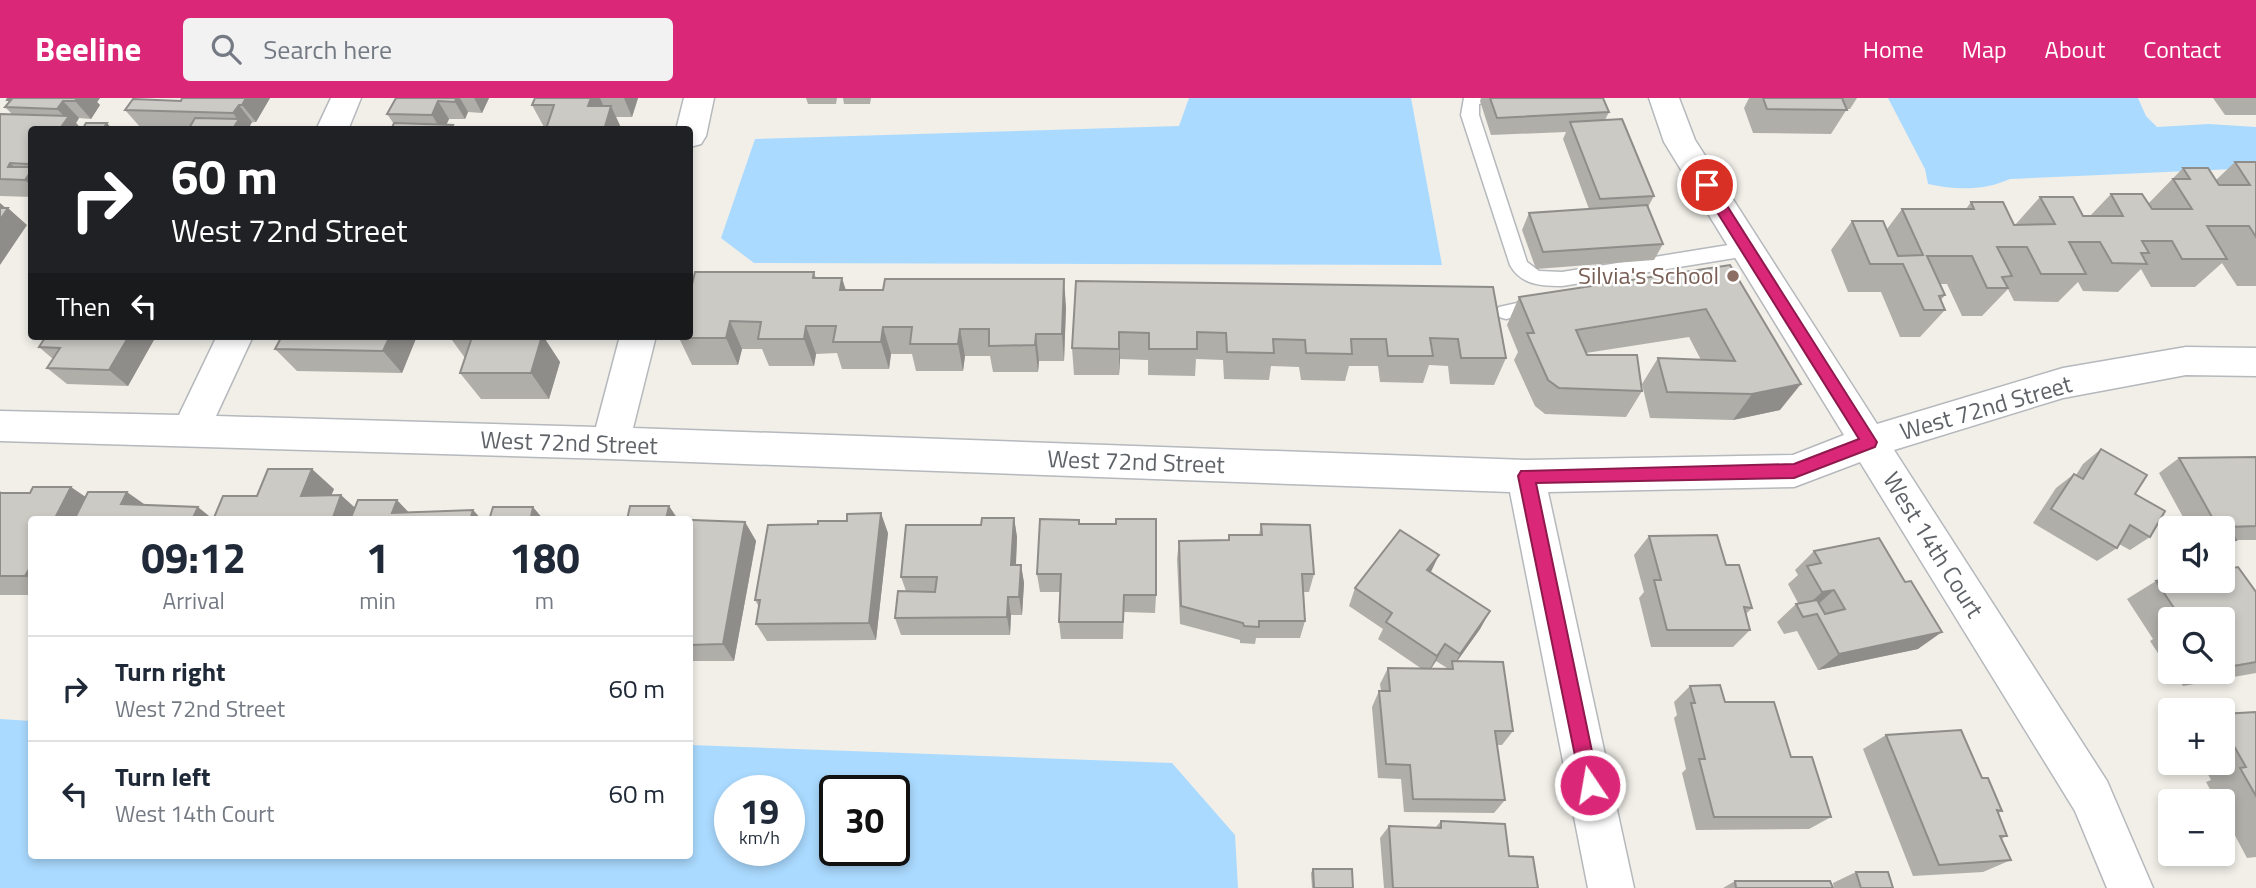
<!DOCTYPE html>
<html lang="en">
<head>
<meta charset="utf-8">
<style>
  :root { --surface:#fff; --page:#f2f2f3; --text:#1f2937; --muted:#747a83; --line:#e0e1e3; --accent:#db2777 }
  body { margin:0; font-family:"Titillium Web",sans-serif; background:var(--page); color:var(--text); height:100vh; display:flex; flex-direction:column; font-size:26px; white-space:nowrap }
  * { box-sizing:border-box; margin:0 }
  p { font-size:23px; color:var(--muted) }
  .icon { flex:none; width:38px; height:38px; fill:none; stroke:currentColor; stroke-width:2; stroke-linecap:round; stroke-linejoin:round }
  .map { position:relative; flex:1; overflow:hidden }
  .drawer { position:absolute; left:28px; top:418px; width:665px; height:343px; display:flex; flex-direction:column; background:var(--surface); border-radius:7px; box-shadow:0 4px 10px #0003 }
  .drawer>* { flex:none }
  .hud { position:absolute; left:28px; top:28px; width:665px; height:214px; border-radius:7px; box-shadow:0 4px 10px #0003; background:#202124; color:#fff; overflow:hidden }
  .tools { position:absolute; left:2158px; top:418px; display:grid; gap:14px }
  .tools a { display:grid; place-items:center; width:77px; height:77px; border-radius:7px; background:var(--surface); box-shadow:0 4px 10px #0003; font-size:35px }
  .speed { position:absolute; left:714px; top:677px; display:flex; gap:14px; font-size:35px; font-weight:700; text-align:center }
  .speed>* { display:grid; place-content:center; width:91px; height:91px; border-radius:50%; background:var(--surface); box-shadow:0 4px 10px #0003; line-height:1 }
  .speed small { font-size:18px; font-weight:400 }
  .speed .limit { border:4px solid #111; border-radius:10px; background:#fff; color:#111 }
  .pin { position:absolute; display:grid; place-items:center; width:60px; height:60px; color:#fff; margin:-30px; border:4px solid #fff; border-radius:50%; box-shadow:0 2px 7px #0007 }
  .me { position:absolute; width:77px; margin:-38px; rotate:348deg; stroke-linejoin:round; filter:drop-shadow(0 0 5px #0008) }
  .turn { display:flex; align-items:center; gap:24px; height:147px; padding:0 28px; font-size:32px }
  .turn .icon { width:91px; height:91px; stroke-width:2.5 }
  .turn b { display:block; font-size:49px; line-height:60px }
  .then { display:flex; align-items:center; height:66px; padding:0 28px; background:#0003; gap:14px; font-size:26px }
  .eta { display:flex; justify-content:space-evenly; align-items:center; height:119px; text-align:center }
  .eta b { font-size:42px; font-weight:700; line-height:49px }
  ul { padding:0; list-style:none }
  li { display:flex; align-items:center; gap:21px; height:105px; padding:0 28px; border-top:2px solid var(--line) }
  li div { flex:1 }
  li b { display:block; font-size:26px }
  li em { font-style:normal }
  header { display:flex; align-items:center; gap:42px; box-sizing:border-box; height:98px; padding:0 35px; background:var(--accent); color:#fff }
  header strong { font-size:33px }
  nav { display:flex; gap:38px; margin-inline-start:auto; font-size:24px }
  .search { width:490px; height:63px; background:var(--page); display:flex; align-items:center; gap:18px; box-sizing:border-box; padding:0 24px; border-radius:7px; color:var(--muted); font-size:26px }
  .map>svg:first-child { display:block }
  .water { fill:#aadaff; fill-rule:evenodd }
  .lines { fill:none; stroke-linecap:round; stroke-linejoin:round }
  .service-casing { stroke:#b5b8bc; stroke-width:3 }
  .minor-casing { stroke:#b5b8bc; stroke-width:3 }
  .service { fill:#fff; fill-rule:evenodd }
  .minor { fill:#fff; fill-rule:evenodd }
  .wall { fill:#afaea9; fill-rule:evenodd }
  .shaded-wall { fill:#8f8d8a }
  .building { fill:#cccac5; stroke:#8f8d8a; stroke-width:2 }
  .route { fill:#db2777; stroke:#8e194d; stroke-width:2 }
  .education-dot { fill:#8d6e63; stroke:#fff; stroke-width:2.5 }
  .labels { text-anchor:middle; stroke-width:5; stroke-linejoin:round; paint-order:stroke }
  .education-label { font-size:24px; fill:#785e54; stroke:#fff; text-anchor:end }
  .street-label { font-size:24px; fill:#5f6368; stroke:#fff }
</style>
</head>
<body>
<header>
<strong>Beeline</strong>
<div class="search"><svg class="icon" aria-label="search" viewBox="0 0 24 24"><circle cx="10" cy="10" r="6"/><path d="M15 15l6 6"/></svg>Search here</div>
<nav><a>Home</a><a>Map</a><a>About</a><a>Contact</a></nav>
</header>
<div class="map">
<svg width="2256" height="790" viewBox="0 0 2256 790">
  <rect width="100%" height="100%" fill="#f1efe8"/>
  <g class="water">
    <path d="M1189 0H1411L1442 167 754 165 721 140 755 41 1179 28Z"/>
    <path d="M1888 0H2138L2146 18 2157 29 2209 26 2256 29V70L2010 81C1983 93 1956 92 1928 86L1925 71Z"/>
    <path d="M0 621 31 623 32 758H690V647L1172 665 1235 737 1238 790H0ZM730 693H789V752H730ZM835 693H894V752H835Z"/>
  </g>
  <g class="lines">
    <g class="service-casing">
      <g id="service">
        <path d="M1464 0H1489L1487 4 1479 6V17L1527 164 1539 173 1562 174 1747 144 1754 146 1756 151 1754 156 1747 158 1562 188C1541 188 1521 187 1510 167L1461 17Z"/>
        <path d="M1540 200 1547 202 1550 207 1547 212 1506 221 1499 219 1496 214 1499 209Z"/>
      </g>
    </g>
    <g class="minor-casing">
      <g id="minor">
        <path d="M331 0H361L348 32H316Z"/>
        <path d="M684 0H714L706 38 701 46 690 49V32H676Z"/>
        <path d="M1649 0H1679L1695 42 1877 326 2063 270 2186 249 2256 250V278L2186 277 2063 300 1894 352 2107 683 2153 790H2107L2075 713 1860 364 1794 389 1548 394 1634 790H1588L1510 394 610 361 0 343V313L179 317 217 238H253L216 318 596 329 620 238H656L633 330 1526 362 1793 357 1844 337 1664 44Z"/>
      </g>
    </g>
    <use href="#service" class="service"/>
    <use href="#minor" class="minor"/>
  </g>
  <g class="wall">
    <path d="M8 0H100L97 4 100 7 91 21 79 20 76 25 82 31 113 32H32V99L0 98V16H12L5 9 9 4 7 2Z"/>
    <path d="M270 0 256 24 188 32 141 30 125 12 181 3Z"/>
    <path d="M396 0H489L482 15 468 14 465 21H449L446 27H453L455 32H391L394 26 387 16Z"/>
    <path d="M535 0H638L632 19H616L622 32H521L545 31 532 7Z"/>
    <path d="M806 0H837L836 6H808Z"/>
    <path d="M843 0H871L870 6H844Z"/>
    <path d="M1481 0H1603L1609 14 1605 22 1654 98 1648 109 1663 146 1654 162 1536 171 1522 132 1529 115 1589 111 1563 41 1566 34 1491 37 1480 3Z"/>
    <path d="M1749 0H1857L1850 11H1847L1831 36 1753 35 1744 10Z"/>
    <path d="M2213 0H2256V17H2225Z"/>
    <path d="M2235 64H2256V188H2237L2222 165 2195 189H2151L2141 171 2118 194 2083 193 2078 184 2058 204 2014 203 2008 191 1982 218H1962L1947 186H1940L1945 197 1941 202 1945 212 1920 239H1900L1881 194H1848L1831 152 1852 123 1887 131 1902 111H1966L1971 104 2015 127 2040 99 2083 118H2090L2111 96 2148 106 2183 70 2216 82Z"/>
    <path d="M1730 167 1780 312 1733 322 1650 320 1642 286 1658 260 1701 262 1689 239 1586 255 1642 293 1626 319 1545 316 1535 308 1514 262 1518 254 1507 227 1519 199Z"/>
    <path d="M814 174 816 180 846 192 1066 209 1064 263H1039L1038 274H993L990 258H965L963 273H916L912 256H891L889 271H842L837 255 816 256 814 268H769L762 251H742L738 267H692L679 240Z"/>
    <path d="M1076 183 1493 189 1506 260 1494 287 1450 286 1448 268 1429 267 1423 285 1380 284 1378 268H1349L1345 283 1301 282 1299 269 1271 268 1269 282 1224 281 1223 262 1196 261 1195 278 1148 277V262L1120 261 1119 277H1074L1072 250Z"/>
    <path d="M282 238H417L402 275 297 273 275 251Z"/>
    <path d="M449 238H569L568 241H545L560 264 549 301H481L460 275 465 260Z"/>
    <path d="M155 240 128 288 67 286 47 270 53 261 39 249Z"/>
    <path d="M2101 351 2135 396 2150 439 2130 452 2119 446 2117 450 2097 463 2033 425 2056 390 2074 376 2076 377 2083 366Z"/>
    <path d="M2256 359V442H2236L2222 451V430H2189L2159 375 2179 360Z"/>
    <path d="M334 391 331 397 355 410 409 414 473 412 482 422H32V497H0V393L3 395 86 399 145 407 213 421 257 398Z"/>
    <path d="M630 408H669L678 421 745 424 756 443 734 563H690V422H627Z"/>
    <path d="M1014 420 1017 439 1016 467H1021L1024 485 1022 517H1011L1010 537H901L895 520 906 493 901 479 981 427Z"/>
    <path d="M847 423 888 435 876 542 767 543 756 526 759 509 755 502 818 426Z"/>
    <path d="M1079 426 1156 497 1155 515 1124 514 1123 541H1061L1059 524 1060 494H1040L1037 476Z"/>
    <path d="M1261 426 1314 476 1309 494H1303L1305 523 1300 540H1256L1255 546 1240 545V542L1180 526 1177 461 1179 443 1228 442 1229 437H1259Z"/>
    <path d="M1649 438 1726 467 1752 510 1746 516 1750 532 1733 549H1651L1639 500 1644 494 1634 457Z"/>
    <path d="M1814 453 1918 551 1818 572 1797 533 1784 536 1777 524 1796 506 1798 505 1788 486 1798 477 1795 472Z"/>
    <path d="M1431 475 1490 513 1480 531 1457 563 1513 633 1502 647H1497L1505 702 1494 715 1404 714 1401 681 1378 680 1372 609 1379 593H1381L1380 586 1388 570 1422 571 1378 541 1383 531 1349 508 1355 490ZM1436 563 1447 570V571H1431Z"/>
    <path d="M2156 483 2256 494V575L2183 588 2174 574H2222V522H2170V568L2167 569 2150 543 2153 541 2127 501Z"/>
    <path d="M1690 588 1725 604 1791 659 1831 719 1809 731 1696 732 1682 675 1686 671 1674 620 1677 617 1674 604Z"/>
    <path d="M2256 614V759L2247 760 2222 713V704H2217L2206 684 2211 682 2202 665H2222V616Z"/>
    <path d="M1886 637 1982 680 2002 713 1998 715 2007 738 2001 741 2011 762 1983 774 1913 778 1863 651Z"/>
    <path d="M1441 723 1509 758 1538 790H1384L1380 740 1389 728 1436 729Z"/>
    <path d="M1313 771 1353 790H1312L1311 775Z"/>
    <path d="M1856 774 1893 790H1834L1833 785Z"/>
    <path d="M1735 783 1833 790H1723Z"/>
  </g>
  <g class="shaded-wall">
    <path d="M77 0H100L97 4 100 7 91 21 75 3Z"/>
    <path d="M246 0H270L256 24 242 7Z"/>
    <path d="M456 0H460L468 14 465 21 455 4Z"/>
    <path d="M474 0H489L482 15Z"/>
    <path d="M591 0H600L608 18 611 8 622 32H599L588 8Z"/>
    <path d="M624 0H638L632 19Z"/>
    <path d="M63 3 79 20 76 25 82 32H59L67 21 57 11Z"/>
    <path d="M438 3 449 21 444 32H441L432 17Z"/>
    <path d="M239 7 252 24 248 32H232L238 22 233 15Z"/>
    <path d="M107 25 113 32H102Z"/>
    <path d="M10 65 26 80 32 72V88L8 69Z"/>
    <path d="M0 105 7 111 8 110 27 127 0 167Z"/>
    <path d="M842 180 851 208 840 192Z"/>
    <path d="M1064 181 1066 209 1064 263 1062 236Z"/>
    <path d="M730 223 742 251 738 267 726 240Z"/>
    <path d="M806 228 816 256 814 268 804 241Z"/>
    <path d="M883 229 891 256 889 271 881 244Z"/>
    <path d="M960 231 965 258 963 273 958 246Z"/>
    <path d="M1119 234 1120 261 1119 277Z"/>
    <path d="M1036 236 1039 263 1038 274 1035 247Z"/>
    <path d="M129 238H152L155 240 128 288 109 272Z"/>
    <path d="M390 238H417L402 275 383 253Z"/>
    <path d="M542 238H543L560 264 549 301 531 275Z"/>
    <path d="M1801 286 1780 312 1733 322 1752 296Z"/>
    <path d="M312 371 334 391 323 418 301 398Z"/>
    <path d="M71 389 99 408 93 422H54Z"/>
    <path d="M127 394 154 413 121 406Z"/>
    <path d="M341 397 363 417 361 422H332Z"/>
    <path d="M397 402 416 422 392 415Z"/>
    <path d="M669 408 678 422 666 421Z"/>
    <path d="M198 409 214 422H192Z"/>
    <path d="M533 409 544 422 531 419Z"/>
    <path d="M473 412 482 422H470Z"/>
    <path d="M881 415 888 435 876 542 869 525Z"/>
    <path d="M1014 420 1017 439 1015 486 1011 467Z"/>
    <path d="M745 424 756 443 734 563 723 546Z"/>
    <path d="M1439 457 1430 476 1427 472Z"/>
    <path d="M32 466V482L25 478Z"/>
    <path d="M1021 467 1024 485 1022 517 1019 499Z"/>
    <path d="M1834 492 1814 510 1802 512 1822 494Z"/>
    <path d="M1008 499 1011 517 1010 537 1007 519Z"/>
    <path d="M1490 513 1480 531 1453 569 1460 556Z"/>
    <path d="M1942 534 1918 551 1818 572 1839 556Z"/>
    <path d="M1445 546 1436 563 1428 575 1437 558Z"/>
  </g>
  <g class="building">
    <path d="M8 0H77L75 3H63L57 11 5 9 11 2H7Z"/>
    <path d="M182 0H246L242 7H239L233 15 125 12 133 1 181 3Z"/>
    <path d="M396 0H456L455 4 438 3 432 17 387 16Z"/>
    <path d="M535 0H591L588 8H611L604 32H521L546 31 554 7H532Z"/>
    <path d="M1490 0H1603L1609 14 1497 20Z"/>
    <path d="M1763 0H1842L1847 12 1767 11Z"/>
    <path d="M0 16 69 18 59 32H32V61L28 66 10 65 8 69H32V72L25 82 0 81Z"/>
    <path d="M195 20 239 21 232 32H188Z"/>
    <path d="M1622 21 1654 98 1600 101 1570 24Z"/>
    <path d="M86 25H107L102 32H82Z"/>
    <path d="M394 25 453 27 450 32H391Z"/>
    <path d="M2235 64H2256V139L2249 128H2207L2227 161H2182L2172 143H2142L2149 155H2141L2147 166 2112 165 2100 144H2069L2086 176H2041L2027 149H1997L2012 178 2002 179 2008 190H1987L1972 158H1927L1945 197 1939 198 1945 212H1924L1903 166H1870L1852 123H1883L1898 158 1923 157 1902 111H1974L1971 104H2003L2014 127 2055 126 2040 99H2073L2083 118H2123L2111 96H2142L2152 111H2192L2173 81H2190L2183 70H2208L2219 87H2250Z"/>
    <path d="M1647 107 1663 146 1543 154 1529 115Z"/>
    <path d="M0 110H8L0 122Z"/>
    <path d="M1730 167 1801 286 1752 296 1667 294 1658 260 1735 263 1706 211 1576 232 1587 257H1637L1642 293 1559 290 1548 282 1527 235H1534L1519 199Z"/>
    <path d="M695 174H814L813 180H842L840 192H883L885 181H1064L1062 236H1036L1035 247 989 248V231H960L958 246H910L912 229H883L881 244H833L836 228H806L804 241H758L761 224 730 223 726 240H679V238H690V195Z"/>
    <path d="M1076 183 1493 189 1506 260H1461L1458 241 1430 240 1433 258H1388L1386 241H1351L1352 256 1306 255 1305 242 1273 241 1274 255 1227 254 1226 235 1197 234V251H1149V235L1119 234V251L1072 250Z"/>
    <path d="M46 238H129L109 272 47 270 60 250 39 249Z"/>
    <path d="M282 238H390L383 253 275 251Z"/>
    <path d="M449 238H542L531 275H460L472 239H449Z"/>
    <path d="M2101 351 2147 377 2135 396 2165 413 2150 439 2130 427 2117 450 2051 411 2074 376 2083 381Z"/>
    <path d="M2256 359V428L2228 429 2236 442 2222 443V430H2212L2211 429 2217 428 2179 360Z"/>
    <path d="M268 371H312L301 398 341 397 332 422H213L223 398H257Z"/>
    <path d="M33 389H71L54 422H32V466L25 478H0V395H30Z"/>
    <path d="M88 394H127L121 406 198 409 192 422H74Z"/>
    <path d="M358 402H397L392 415 473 412 470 422H350Z"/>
    <path d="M630 408H669L666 421 745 424 723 546 690 547V422H627Z"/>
    <path d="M493 409H533L531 419H567V422H489Z"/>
    <path d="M881 415 869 525 756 526 760 502H755L768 427 818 426V423H847V416Z"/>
    <path d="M982 420H1014L1011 467H1021L1019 499H1008L1007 519 895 520 898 493 935 494 937 479H901L906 427H981Z"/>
    <path d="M1040 421 1079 422V426H1116V421H1156V497H1124L1123 524H1059L1061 476H1037Z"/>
    <path d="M1261 426 1310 427 1314 476H1302L1305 523H1259V529L1244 528 1243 525 1181 508 1179 443 1229 442V437H1262Z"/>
    <path d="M1400 432 1439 457 1427 472 1490 513 1460 556 1445 546 1437 558 1386 524 1392 515 1355 490Z"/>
    <path d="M1717 437 1726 467H1739L1752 510 1744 509 1750 532H1667L1654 482H1661L1649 438Z"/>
    <path d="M1879 440 1905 484 1911 483 1942 534 1839 556 1817 516 1803 519 1796 506 1817 502 1825 516 1845 511 1834 492 1822 494 1807 468 1821 465 1814 453Z"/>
    <path d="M2238 469 2256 494V564L2222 570V522H2182L2156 483 2170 480V483H2222V472Z"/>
    <path d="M1452 563 1503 564 1513 633H1495L1505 702 1413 701 1410 667 1386 666 1379 593H1390L1388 570 1453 571Z"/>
    <path d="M1720 587 1725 604H1774L1791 659H1812L1831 719H1714L1699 661H1705L1691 605H1695L1690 588Z"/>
    <path d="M2256 614V698L2240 670 2246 669 2222 627V616Z"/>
    <path d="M1961 632 1982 680H1988L2002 713 1997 712 2007 738H2000L2011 762 1939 767 1886 637Z"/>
    <path d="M1441 723 1505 726 1509 758 1533 759 1538 790H1393L1389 728 1441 730Z"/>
    <path d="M1313 771H1352L1353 790H1314Z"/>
    <path d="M1856 774H1888L1893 790H1861Z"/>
    <path d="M1735 783H1830L1833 790H1736Z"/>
  </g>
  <path class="route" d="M1707 82 1712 84 1877 344 1875 349 1794 380 1536 385 1599 687 1596 693 1590 696 1583 693 1581 687 1518 378 1521 373 1794 366 1859 341 1702 90 1700 87Z"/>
  <circle class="education-dot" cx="1733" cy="178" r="7"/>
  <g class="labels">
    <g class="education-label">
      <text x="1719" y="186">Silvia's School</text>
    </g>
    <g class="street-label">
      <text transform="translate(1986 310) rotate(-16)" y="8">West 72nd Street</text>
      <text transform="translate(569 345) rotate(2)" y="8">West 72nd Street</text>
      <text transform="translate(1136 364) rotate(2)" y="8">West 72nd Street</text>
      <text transform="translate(1933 447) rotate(58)" y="8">West 14th Court</text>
    </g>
  </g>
</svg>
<div class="tools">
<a><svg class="icon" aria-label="sound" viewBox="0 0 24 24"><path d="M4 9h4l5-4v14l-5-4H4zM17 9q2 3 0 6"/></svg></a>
<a><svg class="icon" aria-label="search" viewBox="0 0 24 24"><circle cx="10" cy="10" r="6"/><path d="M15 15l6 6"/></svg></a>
<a>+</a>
<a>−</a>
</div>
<div class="speed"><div>19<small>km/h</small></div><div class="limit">30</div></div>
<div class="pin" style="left:1707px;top:87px;background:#d93025"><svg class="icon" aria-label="arrive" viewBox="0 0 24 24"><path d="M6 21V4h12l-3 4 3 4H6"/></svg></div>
<svg class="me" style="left:1590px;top:687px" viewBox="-20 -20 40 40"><circle r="17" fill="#db2777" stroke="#fff" stroke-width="3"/><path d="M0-11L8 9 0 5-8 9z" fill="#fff"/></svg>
<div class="hud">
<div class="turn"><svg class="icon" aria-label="right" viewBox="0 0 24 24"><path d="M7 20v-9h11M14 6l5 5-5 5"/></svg><div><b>60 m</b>West 72nd Street</div></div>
<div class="then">Then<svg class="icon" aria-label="left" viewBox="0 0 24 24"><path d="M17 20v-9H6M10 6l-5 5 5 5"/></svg></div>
</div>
<section class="drawer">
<div class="eta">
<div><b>09:12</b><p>Arrival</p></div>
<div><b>1</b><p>min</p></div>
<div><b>180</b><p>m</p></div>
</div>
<ul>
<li><svg class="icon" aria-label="right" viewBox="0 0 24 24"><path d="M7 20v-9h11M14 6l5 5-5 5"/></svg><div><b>Turn right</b><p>West 72nd Street</p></div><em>60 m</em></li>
<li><svg class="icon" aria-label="left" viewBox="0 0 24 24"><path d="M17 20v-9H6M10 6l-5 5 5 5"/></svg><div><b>Turn left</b><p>West 14th Court</p></div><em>60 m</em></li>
</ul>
</section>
</div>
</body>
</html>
